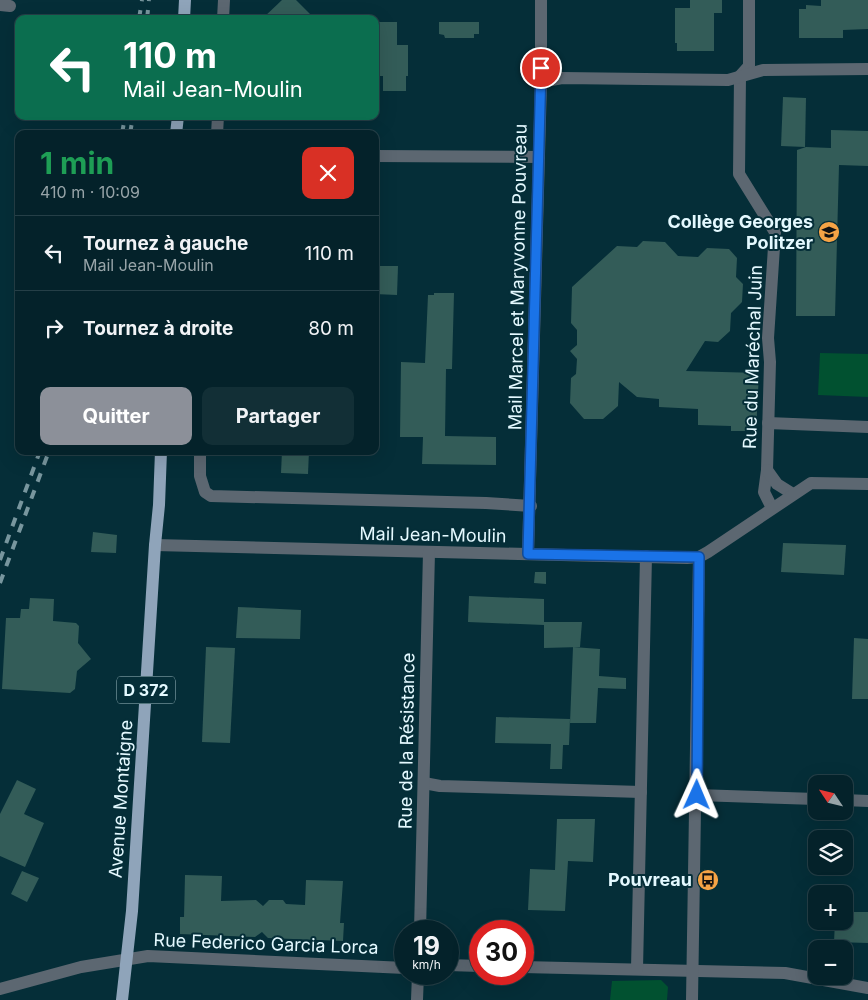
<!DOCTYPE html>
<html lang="fr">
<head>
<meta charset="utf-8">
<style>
  :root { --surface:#04222a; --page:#122f36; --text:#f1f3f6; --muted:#97a4a8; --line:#253f47; --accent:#8c9099 }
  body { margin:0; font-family:Inter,sans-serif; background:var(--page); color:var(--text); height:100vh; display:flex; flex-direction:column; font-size:19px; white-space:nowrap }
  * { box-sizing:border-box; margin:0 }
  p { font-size:16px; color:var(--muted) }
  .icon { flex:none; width:28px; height:28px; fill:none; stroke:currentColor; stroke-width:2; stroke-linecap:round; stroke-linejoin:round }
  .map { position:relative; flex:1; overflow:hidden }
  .details { position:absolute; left:15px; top:130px; width:364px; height:325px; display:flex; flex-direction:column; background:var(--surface); border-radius:10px; box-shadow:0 5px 20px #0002,0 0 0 1px var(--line) }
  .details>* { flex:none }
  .banner { position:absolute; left:15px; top:15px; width:364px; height:105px; border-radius:10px; box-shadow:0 5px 20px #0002,0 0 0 1px var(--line); background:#0b6e4f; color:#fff; overflow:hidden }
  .needle { width:32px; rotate:305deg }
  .buttons { position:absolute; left:808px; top:775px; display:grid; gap:10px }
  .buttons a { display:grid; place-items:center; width:45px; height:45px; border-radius:10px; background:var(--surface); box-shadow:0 5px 20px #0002,0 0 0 1px var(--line); font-size:25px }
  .speed { position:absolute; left:394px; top:920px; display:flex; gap:10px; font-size:25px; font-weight:700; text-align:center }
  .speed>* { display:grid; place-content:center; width:65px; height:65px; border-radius:50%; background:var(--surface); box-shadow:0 5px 20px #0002,0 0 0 1px var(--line); line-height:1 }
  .speed small { font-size:12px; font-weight:400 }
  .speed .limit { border:8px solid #d22; background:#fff; color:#111 }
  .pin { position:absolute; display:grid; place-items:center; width:42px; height:42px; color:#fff; margin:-21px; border:2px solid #fff; border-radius:50%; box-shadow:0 1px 5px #0007 }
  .me { position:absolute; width:55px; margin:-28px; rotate:1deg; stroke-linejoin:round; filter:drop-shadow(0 0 4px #0008) }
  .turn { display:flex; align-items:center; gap:18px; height:105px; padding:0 25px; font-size:22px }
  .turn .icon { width:65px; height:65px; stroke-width:2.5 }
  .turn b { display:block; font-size:35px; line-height:42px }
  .round { display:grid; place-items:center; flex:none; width:52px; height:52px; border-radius:10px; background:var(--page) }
  .summary { display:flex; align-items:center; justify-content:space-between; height:85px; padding:0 25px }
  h1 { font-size:30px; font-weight:700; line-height:38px; color:#1e9e55 }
  .action { display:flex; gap:10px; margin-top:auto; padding:10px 25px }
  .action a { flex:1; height:58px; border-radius:10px; background:var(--accent); color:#fff; font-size:20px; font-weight:700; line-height:58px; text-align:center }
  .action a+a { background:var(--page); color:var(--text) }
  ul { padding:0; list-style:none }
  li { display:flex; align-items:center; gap:15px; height:75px; padding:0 25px; border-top:1px solid var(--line) }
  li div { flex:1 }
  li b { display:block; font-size:19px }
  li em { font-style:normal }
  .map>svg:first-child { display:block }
  .green { fill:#015130 }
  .building { fill:#335c58 }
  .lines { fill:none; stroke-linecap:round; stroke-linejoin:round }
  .minor { stroke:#5c6771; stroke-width:12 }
  .primary { stroke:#8fa4ba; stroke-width:12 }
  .rail { stroke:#78969e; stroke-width:4; stroke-dasharray:9 9; stroke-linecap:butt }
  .route-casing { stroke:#114b97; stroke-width:12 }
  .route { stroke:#1a73e8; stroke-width:9 }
  .labels { text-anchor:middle; stroke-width:4; stroke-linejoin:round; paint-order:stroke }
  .shield { fill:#052e38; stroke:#a1bcc3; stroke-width:1 }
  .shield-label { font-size:16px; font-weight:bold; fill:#e4f9ff }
  .poi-label { font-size:18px; font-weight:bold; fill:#e4f9ff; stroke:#052e38; text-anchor:end }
  .street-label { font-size:18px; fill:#e4f9ff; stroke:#052e38 }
</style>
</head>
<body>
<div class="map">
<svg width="868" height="1000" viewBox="0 0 868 1000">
  <rect width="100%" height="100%" fill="#052e38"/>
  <g class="green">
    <path d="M820 353 868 354V397L818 395Z"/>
    <path d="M661 980 668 987 667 1000H610L612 981Z"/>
  </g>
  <g class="building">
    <path d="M282 0H296L315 19H262Z"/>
    <path d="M690 0H722V13H714V51H677V43H675V8H690Z"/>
    <path d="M821 0H868V29L843 30V38H799V9H806V5L821 6Z"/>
    <path d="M375 22H397V45H408V76H406V91H383V76H375Z"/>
    <path d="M439 22H479V34H474V38H445L444 35 439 34Z"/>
    <path d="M783 97 806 98 805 147 781 146Z"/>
    <path d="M831 130 868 131V166L839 165 835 316H796L797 150 806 147 831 148Z"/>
    <path d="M643 241 665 242 678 256 698 257 707 248 729 249 737 258 736 277 743 284 742 302 731 313 730 331 718 342 705 341 686 371 759 373 756 431H731V426L698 425V409L659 407V399L637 397 619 382 618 406 603 419H584L570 403 571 378 576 374 577 359 570 351 577 345V330L571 323 572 287 617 246 637 247Z"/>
    <path d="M375 266H398L397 295 375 294Z"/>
    <path d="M434 293H454L452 369H446L445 436 496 437V465L422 464 423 437H400L401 362 425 363 428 295H434Z"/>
    <path d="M282 451H309L308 474 281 473Z"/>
    <path d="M93 532 117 535 116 553 91 552Z"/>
    <path d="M783 543 846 545 844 575 781 572Z"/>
    <path d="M535 572H546V584L534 583Z"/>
    <path d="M469 596 544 599V625L468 622Z"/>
    <path d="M30 598 54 599 53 621 76 623 79 626 78 643 91 659 77 671 75 689 70 693 2 689 6 618H20L21 609H29Z"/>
    <path d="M238 607 301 610 300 639 236 638Z"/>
    <path d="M544 622H582L580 647 544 648Z"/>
    <path d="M854 638 868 639V699H852Z"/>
    <path d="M206 647 235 648 230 743 202 742Z"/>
    <path d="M573 647 600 649 599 676 626 678V689L598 688 596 723H570Z"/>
    <path d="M496 717 570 719 569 745H563L562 769H550L551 744 495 743Z"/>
    <path d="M17 780 36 789 24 814 44 823 25 867 0 856V814Z"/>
    <path d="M557 819H595L593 862 568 861 565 911 528 910 530 869 555 870Z"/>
    <path d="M22 871 39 878 27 902 11 894Z"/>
    <path d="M185 875 222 876 221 901 256 900 263 906 269 900H283L286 904 305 905 306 880 343 881 340 923H344L343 941 268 938 262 932 255 937 180 934V917H184Z"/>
    <path d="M844 912H868V943L834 942 835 921H844Z"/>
  </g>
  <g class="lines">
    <g class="minor">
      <path d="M749 0V66L740 76 739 174 775 232 768 338 770 362 767 470 764 492 772 508"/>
      <path d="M0 5 10 6"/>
      <path d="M223 19 224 0"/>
      <path d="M541 82 562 78 728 80 763 70 868 69"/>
      <path d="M217 134 218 116"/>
      <path d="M375 156 539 157"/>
      <path d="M768 423 868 427"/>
      <path d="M200 451V476L205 492 211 496 486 503 531 506"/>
      <path d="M767 470 777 484 793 494"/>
      <path d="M155 545 687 558 699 557 708 552 811 483 868 484"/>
      <path d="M528 554 541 82V0"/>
      <path d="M424 783 440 786 641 792"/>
      <path d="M697 795 816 799"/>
      <path d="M844 800 868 801"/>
      <path d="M420 931 429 552"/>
      <path d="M448 965 480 966"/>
      <path d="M522 967 785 973 868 988"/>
      <path d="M637 969 646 556"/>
      <path d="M0 989 81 967 148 956 405 968"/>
      <path d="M417 1000 418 974"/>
      <path d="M692 1000 699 557"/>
    </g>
    <g class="primary">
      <path d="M184 19 185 0"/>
      <path d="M176 134 178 116"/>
      <path d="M122 1000 132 911 155 545 159 505 161 451"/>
    </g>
    <g class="rail">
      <path d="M139 19 142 0"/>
      <path d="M147 19 149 0"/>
      <path d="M122 134 125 116"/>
      <path d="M130 134 133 116"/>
      <path d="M0 560 40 451"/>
      <path d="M0 583 49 451"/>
    </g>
  </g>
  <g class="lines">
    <g class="route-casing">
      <path id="route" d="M541 68 528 554 699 557 697 795"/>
    </g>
    <use href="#route" class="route"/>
  </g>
  <defs>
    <g id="school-disc" transform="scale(1.125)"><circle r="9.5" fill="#f5a345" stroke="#052e38"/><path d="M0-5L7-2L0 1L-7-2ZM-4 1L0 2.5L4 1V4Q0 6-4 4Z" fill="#111"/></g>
    <g id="bus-disc" transform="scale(1.125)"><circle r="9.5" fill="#f5a345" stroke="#052e38"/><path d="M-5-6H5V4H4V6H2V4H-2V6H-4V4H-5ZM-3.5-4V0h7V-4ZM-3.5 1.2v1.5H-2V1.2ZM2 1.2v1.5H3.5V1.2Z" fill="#111"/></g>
  </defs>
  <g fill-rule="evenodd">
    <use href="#school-disc" x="829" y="232"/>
    <use href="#bus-disc" x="708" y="880"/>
  </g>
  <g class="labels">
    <rect class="shield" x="117" y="676.5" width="58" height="27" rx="4"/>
    <g class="shield-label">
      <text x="146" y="696">D 372</text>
    </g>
    <g class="poi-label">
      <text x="813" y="228">Collège Georges<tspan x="813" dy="21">Politzer</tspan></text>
      <text x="692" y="886">Pouvreau</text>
    </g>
    <g class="street-label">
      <text transform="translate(518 277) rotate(-89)" y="6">Mail Marcel et Maryvonne Pouvreau</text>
      <text transform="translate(753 357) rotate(-88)" y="6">Rue du Maréchal Juin</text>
      <text transform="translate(433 535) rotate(1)" y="6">Mail Jean-Moulin</text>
      <text transform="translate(407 741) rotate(-89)" y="6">Rue de la Résistance</text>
      <text transform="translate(121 799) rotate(-86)" y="6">Avenue Montaigne</text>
      <text transform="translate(266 944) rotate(2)" y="6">Rue Federico Garcia Lorca</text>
    </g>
  </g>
</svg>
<div class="buttons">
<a><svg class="needle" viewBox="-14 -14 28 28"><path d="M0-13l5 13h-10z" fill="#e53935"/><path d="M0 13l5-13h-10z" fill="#97a4a8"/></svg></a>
<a><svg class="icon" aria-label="layers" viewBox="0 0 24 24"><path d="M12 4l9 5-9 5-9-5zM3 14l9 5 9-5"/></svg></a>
<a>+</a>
<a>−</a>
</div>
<div class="speed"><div>19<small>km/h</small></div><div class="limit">30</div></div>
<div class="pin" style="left:541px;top:68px;background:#d93025"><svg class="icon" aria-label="arrive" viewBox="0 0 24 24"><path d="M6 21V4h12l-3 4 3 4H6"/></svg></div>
<svg class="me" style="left:697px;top:795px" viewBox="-20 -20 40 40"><path d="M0-17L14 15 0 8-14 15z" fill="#1a73e8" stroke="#fff" stroke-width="4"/></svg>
<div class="banner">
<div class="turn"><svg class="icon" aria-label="left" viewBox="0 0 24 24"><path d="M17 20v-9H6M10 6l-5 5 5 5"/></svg><div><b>110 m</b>Mail Jean-Moulin</div></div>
</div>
<section class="details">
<div class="summary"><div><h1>1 min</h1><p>410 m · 10:09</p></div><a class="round" style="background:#d93025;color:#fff"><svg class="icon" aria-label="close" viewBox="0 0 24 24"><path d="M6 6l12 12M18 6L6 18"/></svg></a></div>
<ul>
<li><svg class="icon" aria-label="left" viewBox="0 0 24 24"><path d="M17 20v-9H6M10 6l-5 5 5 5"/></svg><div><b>Tournez à gauche</b><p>Mail Jean-Moulin</p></div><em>110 m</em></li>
<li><svg class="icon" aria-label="right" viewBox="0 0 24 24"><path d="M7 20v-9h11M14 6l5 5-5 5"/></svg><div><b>Tournez à droite</b></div><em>80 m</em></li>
</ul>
<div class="action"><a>Quitter</a><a>Partager</a></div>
</section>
</div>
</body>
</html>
